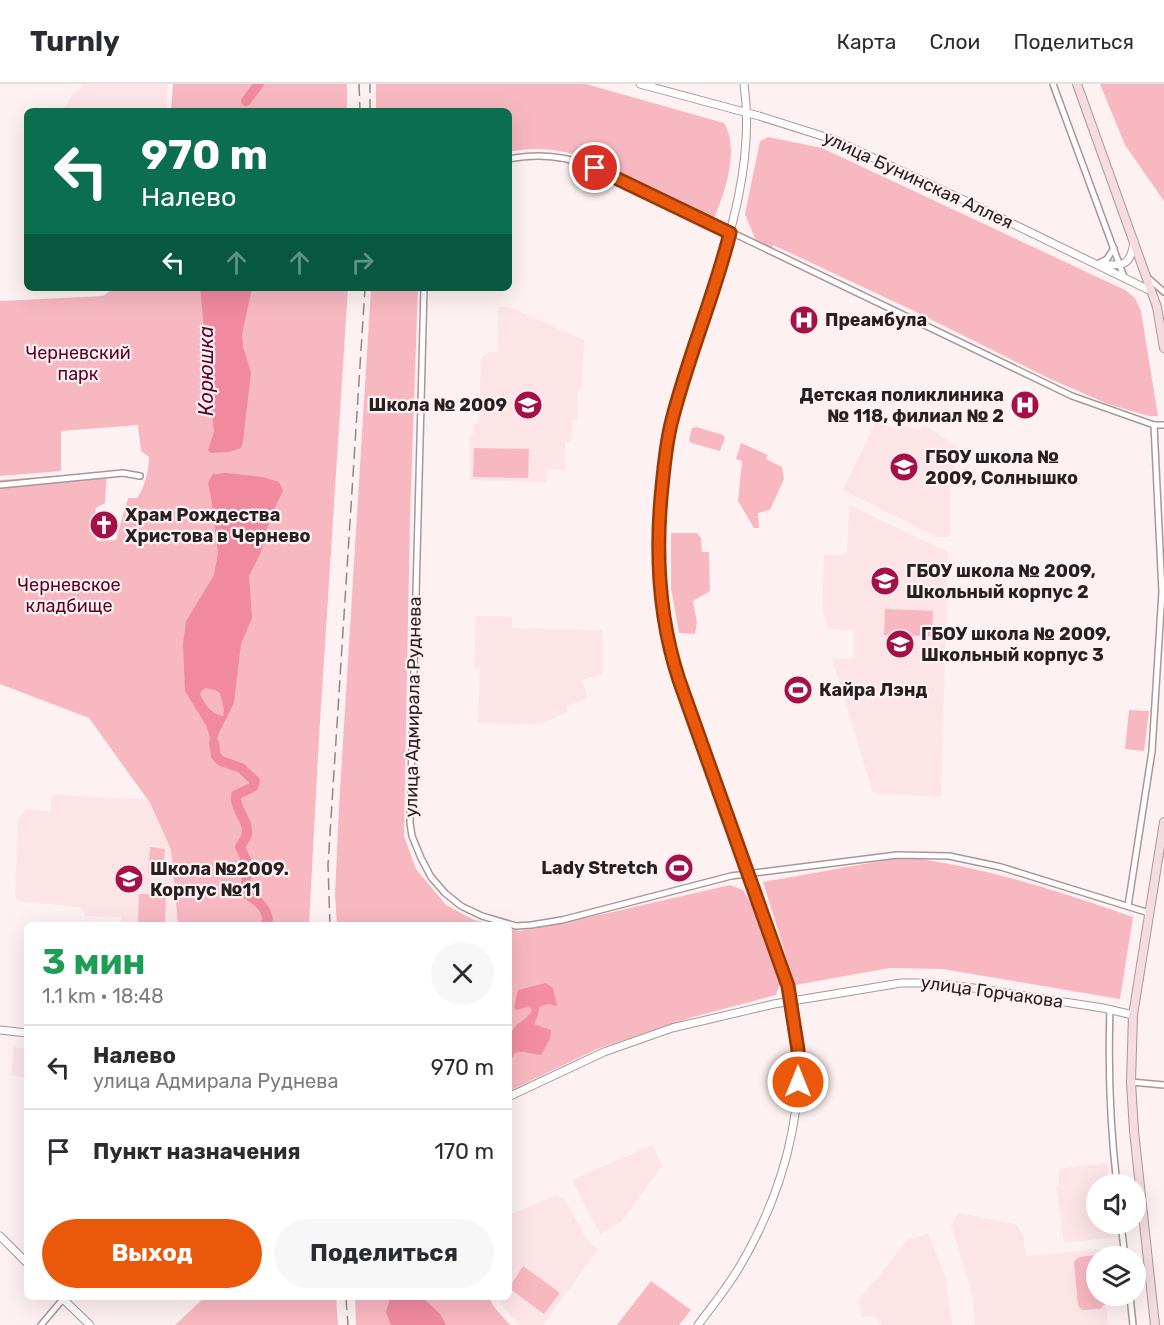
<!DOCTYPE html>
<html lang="ru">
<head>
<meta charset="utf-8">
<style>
  :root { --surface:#fff; --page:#f7f7f7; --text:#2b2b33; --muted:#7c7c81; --line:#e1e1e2; --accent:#ea580c }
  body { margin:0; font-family:Rubik,sans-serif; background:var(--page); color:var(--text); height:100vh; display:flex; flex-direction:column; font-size:22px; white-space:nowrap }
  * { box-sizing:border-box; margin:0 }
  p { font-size:20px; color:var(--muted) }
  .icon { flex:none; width:33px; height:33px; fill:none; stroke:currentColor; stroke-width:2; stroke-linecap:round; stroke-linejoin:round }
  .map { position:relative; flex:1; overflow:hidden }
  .side { position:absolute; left:24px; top:838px; width:488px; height:378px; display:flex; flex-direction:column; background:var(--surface); border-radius:9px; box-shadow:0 6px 24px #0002 }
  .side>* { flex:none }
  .banner { position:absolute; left:24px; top:24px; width:488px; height:183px; border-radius:9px; box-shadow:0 6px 24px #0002; background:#0b6e4f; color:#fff; overflow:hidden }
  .buttons { position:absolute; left:1086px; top:1090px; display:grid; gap:12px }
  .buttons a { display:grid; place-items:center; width:60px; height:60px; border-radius:50%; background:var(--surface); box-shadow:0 6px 24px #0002; font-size:30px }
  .pin { position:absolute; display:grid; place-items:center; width:51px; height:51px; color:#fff; margin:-26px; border:3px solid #fff; border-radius:50%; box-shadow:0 2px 6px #0007 }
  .me { position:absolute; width:66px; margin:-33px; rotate:0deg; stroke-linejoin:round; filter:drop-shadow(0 0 4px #0008) }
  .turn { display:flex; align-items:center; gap:21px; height:126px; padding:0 18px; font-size:27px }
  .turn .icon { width:78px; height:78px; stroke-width:2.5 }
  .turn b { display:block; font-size:42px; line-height:51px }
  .lanes { display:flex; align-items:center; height:57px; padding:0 18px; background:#0003; justify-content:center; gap:30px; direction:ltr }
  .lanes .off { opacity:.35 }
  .round { display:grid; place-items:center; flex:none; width:63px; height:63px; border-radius:32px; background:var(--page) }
  .headline { display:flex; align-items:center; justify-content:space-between; height:102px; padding:0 18px }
  h1 { font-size:36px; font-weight:700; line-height:45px; color:#1e9e55 }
  .button { display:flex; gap:12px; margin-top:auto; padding:12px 18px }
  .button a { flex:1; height:69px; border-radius:36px; background:var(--accent); color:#fff; font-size:24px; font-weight:700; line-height:69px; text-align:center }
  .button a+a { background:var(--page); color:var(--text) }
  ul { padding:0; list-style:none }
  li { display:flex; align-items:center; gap:18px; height:84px; padding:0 18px; border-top:2px solid var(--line) }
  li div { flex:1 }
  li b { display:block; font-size:22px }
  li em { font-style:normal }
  header { display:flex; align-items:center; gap:36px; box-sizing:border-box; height:84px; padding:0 30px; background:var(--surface); border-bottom:2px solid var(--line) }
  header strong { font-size:28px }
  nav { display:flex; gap:33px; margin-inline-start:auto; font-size:21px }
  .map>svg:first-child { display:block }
  .built { fill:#fce4e7 }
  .green { fill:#f8b8c2 }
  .forest { fill:#f48da2 }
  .water { fill:#f18a9f; fill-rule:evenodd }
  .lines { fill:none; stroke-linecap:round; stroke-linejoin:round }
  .river { stroke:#f18a9f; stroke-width:10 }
  .minor-casing { stroke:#aa9699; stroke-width:8 }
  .tertiary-casing { stroke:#aa9699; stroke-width:9 }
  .secondary-casing { stroke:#aa9699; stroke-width:10 }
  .minor { stroke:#fff; stroke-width:5 }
  .tertiary { stroke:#fff; stroke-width:7 }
  .secondary { stroke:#f4dce1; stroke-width:8 }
  .rail { stroke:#918788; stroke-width:1.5; stroke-dasharray:12 6; stroke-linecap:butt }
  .route-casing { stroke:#983908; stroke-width:15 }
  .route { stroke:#ea580c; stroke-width:10 }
  .labels { text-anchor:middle; stroke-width:4.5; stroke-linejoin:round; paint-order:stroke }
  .street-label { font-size:18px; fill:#271f21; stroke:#fef1f2 }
  .poi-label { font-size:18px; font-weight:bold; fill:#271f21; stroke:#fef1f2; text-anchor:start }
  .park-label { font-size:18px; fill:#5e0024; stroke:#fef1f2 }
  .water-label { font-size:20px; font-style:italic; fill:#620227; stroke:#fef1f2 }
</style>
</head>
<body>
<header>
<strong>Turnly</strong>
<nav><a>Карта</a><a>Слои</a><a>Поделиться</a></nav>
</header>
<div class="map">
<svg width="1164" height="1241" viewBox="0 0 1164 1241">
  <rect width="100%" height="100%" fill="#fef1f2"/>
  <g class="built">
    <path d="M82 0H168L166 27H62L72 11 81 5Z"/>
    <path d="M498 223H509L584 256 582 303 578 307 577 335 573 336 571 358H565V386L548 385 546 398 470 396V351H473L474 339H479L481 274 490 268H497Z"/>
    <path d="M876 337 901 347 903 342 921 346 924 341 960 365 950 402V453H937L843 406Z"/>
    <path d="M849 421 948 468 941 713 873 709 832 574 854 575V546L828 545 822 523 824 471H847Z"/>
    <path d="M476 532 512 533V544L602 546V590L582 596 588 614 567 622 568 628 540 640 478 639 480 584 474 583Z"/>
    <path d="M56 710 89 713 147 715 171 766 178 841H121V833L85 832 83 824 20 817 16 814 15 812 18 734 26 726 51 727V713Z"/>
    <path d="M14 963 27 965V994L11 991Z"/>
    <path d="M653 1061 662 1082 621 1138 600 1150 572 1096Z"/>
    <path d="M1107 1079 1109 1101H1096V1140H1113L1115 1153 1064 1159 1056 1103 1059 1101 1058 1085Z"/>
    <path d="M555 1112 564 1114 587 1156 598 1165 543 1241H519L503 1222 499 1214H508L509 1131Z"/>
    <path d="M959 1129 1016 1140 1022 1149 1026 1172 1101 1165 1102 1173H1096V1212H1105L1108 1241H975L972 1209 951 1141Z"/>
    <path d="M928 1150 945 1191 952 1241H882L874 1232 862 1233 859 1216 875 1195H877L907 1156Z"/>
  </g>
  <g class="green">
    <path d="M173 0H347V27H171Z"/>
    <path d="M376 0H586L724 39C740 64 725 109 714 134 691 123 667 111 644 100 601 78 558 57 509 68L508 27H376Z"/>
    <path d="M1100 0H1164V117L1125 61Z"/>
    <path d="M768 53 822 64 1125 206 1135 214 1141 227 1158 332H1149L1108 320 1048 294 914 227 773 161 772 165 756 157 745 130 760 57Z"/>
    <path d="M114 204H348L319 654 309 841H178L171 766 150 719 89 634 0 600V396L107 388 105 419 96 424 93 443 97 457 116 456 128 414H137C145 403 149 386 149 373L141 367 138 341 61 347V387L0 392V217L103 212Z"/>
    <path d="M371 204H418L410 434 404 752 416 785 446 821 474 836 497 841H337L335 811 339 722Z"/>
    <path d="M696 343 723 351 725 354 720 367 691 359 689 356 692 344Z"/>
    <path d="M741 359 768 371 766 375 782 383 784 395 770 426 758 429 759 444H754L738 417 742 377 736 375Z"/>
    <path d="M474 364 529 365 528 394 473 393Z"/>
    <path d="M671 449H697L701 454 702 468H709L710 507 693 517 697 539 695 550 679 549 671 504Z"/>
    <path d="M885 525 933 527 932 552 884 551Z"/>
    <path d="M1129 626 1149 627 1144 667 1125 665Z"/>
    <path d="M150 763 165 765 163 790 148 789Z"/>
    <path d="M903 773C983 782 1058 807 1133 833L1120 915 942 885 890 884 795 901 763 798Z"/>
    <path d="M730 801 743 806 751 820 780 900 776 911 693 933 597 965 509 1007V844L519 847 608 829Z"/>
    <path d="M139 810H166L165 841H138Z"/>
    <path d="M1095 1171 1097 1173 1096 1212H1104L1105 1220 1100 1225 1082 1226 1078 1221 1074 1177 1080 1173Z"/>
    <path d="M523 1182 560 1209 544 1230 509 1204Z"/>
    <path d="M651 1197 691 1226 679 1241H617Z"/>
    <path d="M204 1214H336L338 1241H175Z"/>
    <path d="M355 1214H489L494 1223 510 1241H356Z"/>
  </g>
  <path class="forest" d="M546 899 553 904 557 922 548 920 539 923 538 932 534 940 551 946 550 955 541 971C531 970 525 966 515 969L509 979C508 968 507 953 514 944 520 937 528 935 532 926L529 922 517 926 514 924 518 906Z"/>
  <g class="water">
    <path d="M200 204H252L242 250 243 263 251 288 243 358 241 364 229 368 210 369 208 366 214 348Z"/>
    <path d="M226 389 263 393 279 398 283 407 270 434 261 468 249 492 252 534 241 560 234 619 219 649 216 659V672H214L207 643 185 607 183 560 186 537 214 491 218 469 212 419 208 399 213 390ZM206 604 215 606 220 609 224 626 223 632C211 630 205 621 200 610L202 606Z"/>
    <path d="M390 1214H423L440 1230 446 1241H391L386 1228Z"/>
  </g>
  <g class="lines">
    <g class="river">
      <path d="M246 17 259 0"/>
      <path d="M214 659 216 672 221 677 241 684 255 697 253 703 236 711C234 725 249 736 247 750 246 754 242 759 240 763L247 778 246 809C257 817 265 821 268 836L264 842"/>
    </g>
    <g class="minor-casing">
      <g id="minor">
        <path d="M1053 0 1124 193"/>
        <path d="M508 75C560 65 584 80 629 99L1072 312 1154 341H1164"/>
        <path d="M1099 179 1107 175 1114 164"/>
        <path d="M1147 193 1164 208"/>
        <path d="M424 204 410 739 412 752 421 774 431 793 445 809 461 822 482 832 516 842 531 841 562 836 731 792 897 771 949 772 1001 783 1149 829"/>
        <path d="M0 401 123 389 140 392"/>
        <path d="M1128 822 1152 667 1162 508 1154 341"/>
        <path d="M1110 925C1108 984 1110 1042 1117 1101"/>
        <path d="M1131 998 1164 1001"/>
        <path d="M1121 1140 1125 1173"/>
        <path d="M1130 1212 1133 1241"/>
        <path d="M41 1241 63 1215"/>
      </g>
    </g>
    <g class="tertiary-casing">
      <g id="tertiary">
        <path d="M640 0 759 32 835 56 968 118 1151 207"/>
        <path d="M1101 180C1124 183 1131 181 1134 157"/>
        <path d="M0 946 27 949"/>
        <path d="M508 1013 604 968 672 944 774 920 901 899H932L981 905 1103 924 1133 931"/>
        <path d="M0 1152 27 1179"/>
        <path d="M62 1214 90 1241"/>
        <path d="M698 1241C712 1222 728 1203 740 1182 790 1097 813 1001 788 903 778 865 762 829 748 792 721 719 695 647 671 573 651 497 655 416 671 339 682 303 693 266 705 229 729 155 755 79 744 0"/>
      </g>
    </g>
    <g class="secondary-casing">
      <g id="secondary">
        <path d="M1077 0 1157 223 1164 264"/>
        <path d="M1155 1241 1134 1047 1131 998 1133 931 1164 738"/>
      </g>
    </g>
    <use href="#minor" class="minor"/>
    <use href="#tertiary" class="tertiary"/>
    <use href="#secondary" class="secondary"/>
    <g class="rail">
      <path d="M359 0 360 27"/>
      <path d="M370 27V0"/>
      <path d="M330 842 328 781 365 204"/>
      <path d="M346 1214 348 1241"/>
    </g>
  </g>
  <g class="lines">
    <g class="route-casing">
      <path id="route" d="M595 84 730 149C714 213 687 275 671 340 666 361 664 382 662 403 655 469 658 532 679 596L788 902 798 966V998"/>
    </g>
    <use href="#route" class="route"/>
  </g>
  <defs>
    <g id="hospital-disc" transform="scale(1.5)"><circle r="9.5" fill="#a61048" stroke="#fef1f2"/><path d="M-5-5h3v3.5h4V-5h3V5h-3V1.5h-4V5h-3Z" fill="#fff"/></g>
    <g id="school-disc" transform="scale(1.5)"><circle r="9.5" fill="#a61048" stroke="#fef1f2"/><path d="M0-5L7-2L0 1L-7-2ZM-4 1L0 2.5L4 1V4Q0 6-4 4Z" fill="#fff"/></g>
    <g id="church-disc" transform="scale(1.5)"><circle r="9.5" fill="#a61048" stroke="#fef1f2"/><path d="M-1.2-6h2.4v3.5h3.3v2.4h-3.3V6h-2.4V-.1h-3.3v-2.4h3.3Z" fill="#fff"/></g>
    <g id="stadium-disc" transform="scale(1.5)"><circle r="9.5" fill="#a61048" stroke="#fef1f2"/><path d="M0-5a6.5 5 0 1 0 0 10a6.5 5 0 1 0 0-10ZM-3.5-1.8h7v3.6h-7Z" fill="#fff"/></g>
  </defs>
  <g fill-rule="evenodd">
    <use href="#hospital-disc" x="804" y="236"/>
    <use href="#school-disc" x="528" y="321"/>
    <use href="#hospital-disc" x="1025" y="321"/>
    <use href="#school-disc" x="904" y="383"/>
    <use href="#church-disc" x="104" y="441"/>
    <use href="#school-disc" x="885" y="497"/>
    <use href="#school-disc" x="900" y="560"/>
    <use href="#stadium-disc" x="798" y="606"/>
    <use href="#stadium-disc" x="679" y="784"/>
    <use href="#school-disc" x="129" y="795"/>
  </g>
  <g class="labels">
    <g class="street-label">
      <text transform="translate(918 96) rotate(25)" y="6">улица Бунинская Аллея</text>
      <text transform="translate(413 623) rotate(-89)" y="6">улица Адмирала Руднева</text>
      <text transform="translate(992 908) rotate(8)" y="6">улица Горчакова</text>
    </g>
    <g class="poi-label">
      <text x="825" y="242">Преамбула</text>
      <text x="1004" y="317" text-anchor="end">Детская поликлиника<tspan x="1004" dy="21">№ 118, филиал № 2</tspan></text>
      <text x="507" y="327" text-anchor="end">Школа № 2009</text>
      <text x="925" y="379">ГБОУ школа №<tspan x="925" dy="21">2009, Солнышко</tspan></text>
      <text x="125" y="437">Храм Рождества<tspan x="125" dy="21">Христова в Чернево</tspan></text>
      <text x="906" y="493">ГБОУ школа № 2009,<tspan x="906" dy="21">Школьный корпус 2</tspan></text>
      <text x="921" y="556">ГБОУ школа № 2009,<tspan x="921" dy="21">Школьный корпус 3</tspan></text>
      <text x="819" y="612">Кайра Лэнд</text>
      <text x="658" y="790" text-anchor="end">Lady Stretch</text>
      <text x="150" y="791">Школа №2009.<tspan x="150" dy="21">Корпус №11</tspan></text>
    </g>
    <g class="park-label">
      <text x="78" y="275">Черневский<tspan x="78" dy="21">парк</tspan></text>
      <text x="69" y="507">Черневское<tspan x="69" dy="21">кладбище</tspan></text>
    </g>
    <g class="water-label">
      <text transform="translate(206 287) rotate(-90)" y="7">Корюшка</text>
    </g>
  </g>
</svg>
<div class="buttons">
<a><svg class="icon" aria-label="sound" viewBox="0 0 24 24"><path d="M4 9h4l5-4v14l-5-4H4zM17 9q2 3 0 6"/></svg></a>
<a><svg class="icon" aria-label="layers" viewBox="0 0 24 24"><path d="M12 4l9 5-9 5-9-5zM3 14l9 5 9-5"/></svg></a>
</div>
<div class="pin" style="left:595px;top:84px;background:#d93025"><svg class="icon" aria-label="arrive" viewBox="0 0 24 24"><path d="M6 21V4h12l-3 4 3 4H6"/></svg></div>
<svg class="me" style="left:798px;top:998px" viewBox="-20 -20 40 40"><circle r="17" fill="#ea580c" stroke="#fff" stroke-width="3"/><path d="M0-11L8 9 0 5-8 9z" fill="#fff"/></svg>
<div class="banner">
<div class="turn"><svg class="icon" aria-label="left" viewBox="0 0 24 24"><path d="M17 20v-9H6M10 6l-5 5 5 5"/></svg><div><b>970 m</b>Налево</div></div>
<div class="lanes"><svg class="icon" aria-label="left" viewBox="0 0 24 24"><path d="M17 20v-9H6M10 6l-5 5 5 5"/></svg><svg class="icon off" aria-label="ahead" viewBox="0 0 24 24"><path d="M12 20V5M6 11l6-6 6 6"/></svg><svg class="icon off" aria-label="ahead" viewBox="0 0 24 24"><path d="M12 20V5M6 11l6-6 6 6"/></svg><svg class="icon off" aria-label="right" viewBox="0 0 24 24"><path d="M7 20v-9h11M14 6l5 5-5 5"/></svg></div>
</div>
<section class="side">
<div class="headline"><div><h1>3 мин</h1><p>1.1 km · 18:48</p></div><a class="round"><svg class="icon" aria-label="close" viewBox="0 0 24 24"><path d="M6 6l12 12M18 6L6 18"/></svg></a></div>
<ul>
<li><svg class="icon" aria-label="left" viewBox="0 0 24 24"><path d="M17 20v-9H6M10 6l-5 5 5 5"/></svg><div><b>Налево</b><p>улица Адмирала Руднева</p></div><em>970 m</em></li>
<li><svg class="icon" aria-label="arrive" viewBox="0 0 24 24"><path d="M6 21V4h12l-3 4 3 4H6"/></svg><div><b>Пункт назначения</b></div><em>170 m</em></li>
</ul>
<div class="button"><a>Выход</a><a>Поделиться</a></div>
</section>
</div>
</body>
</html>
